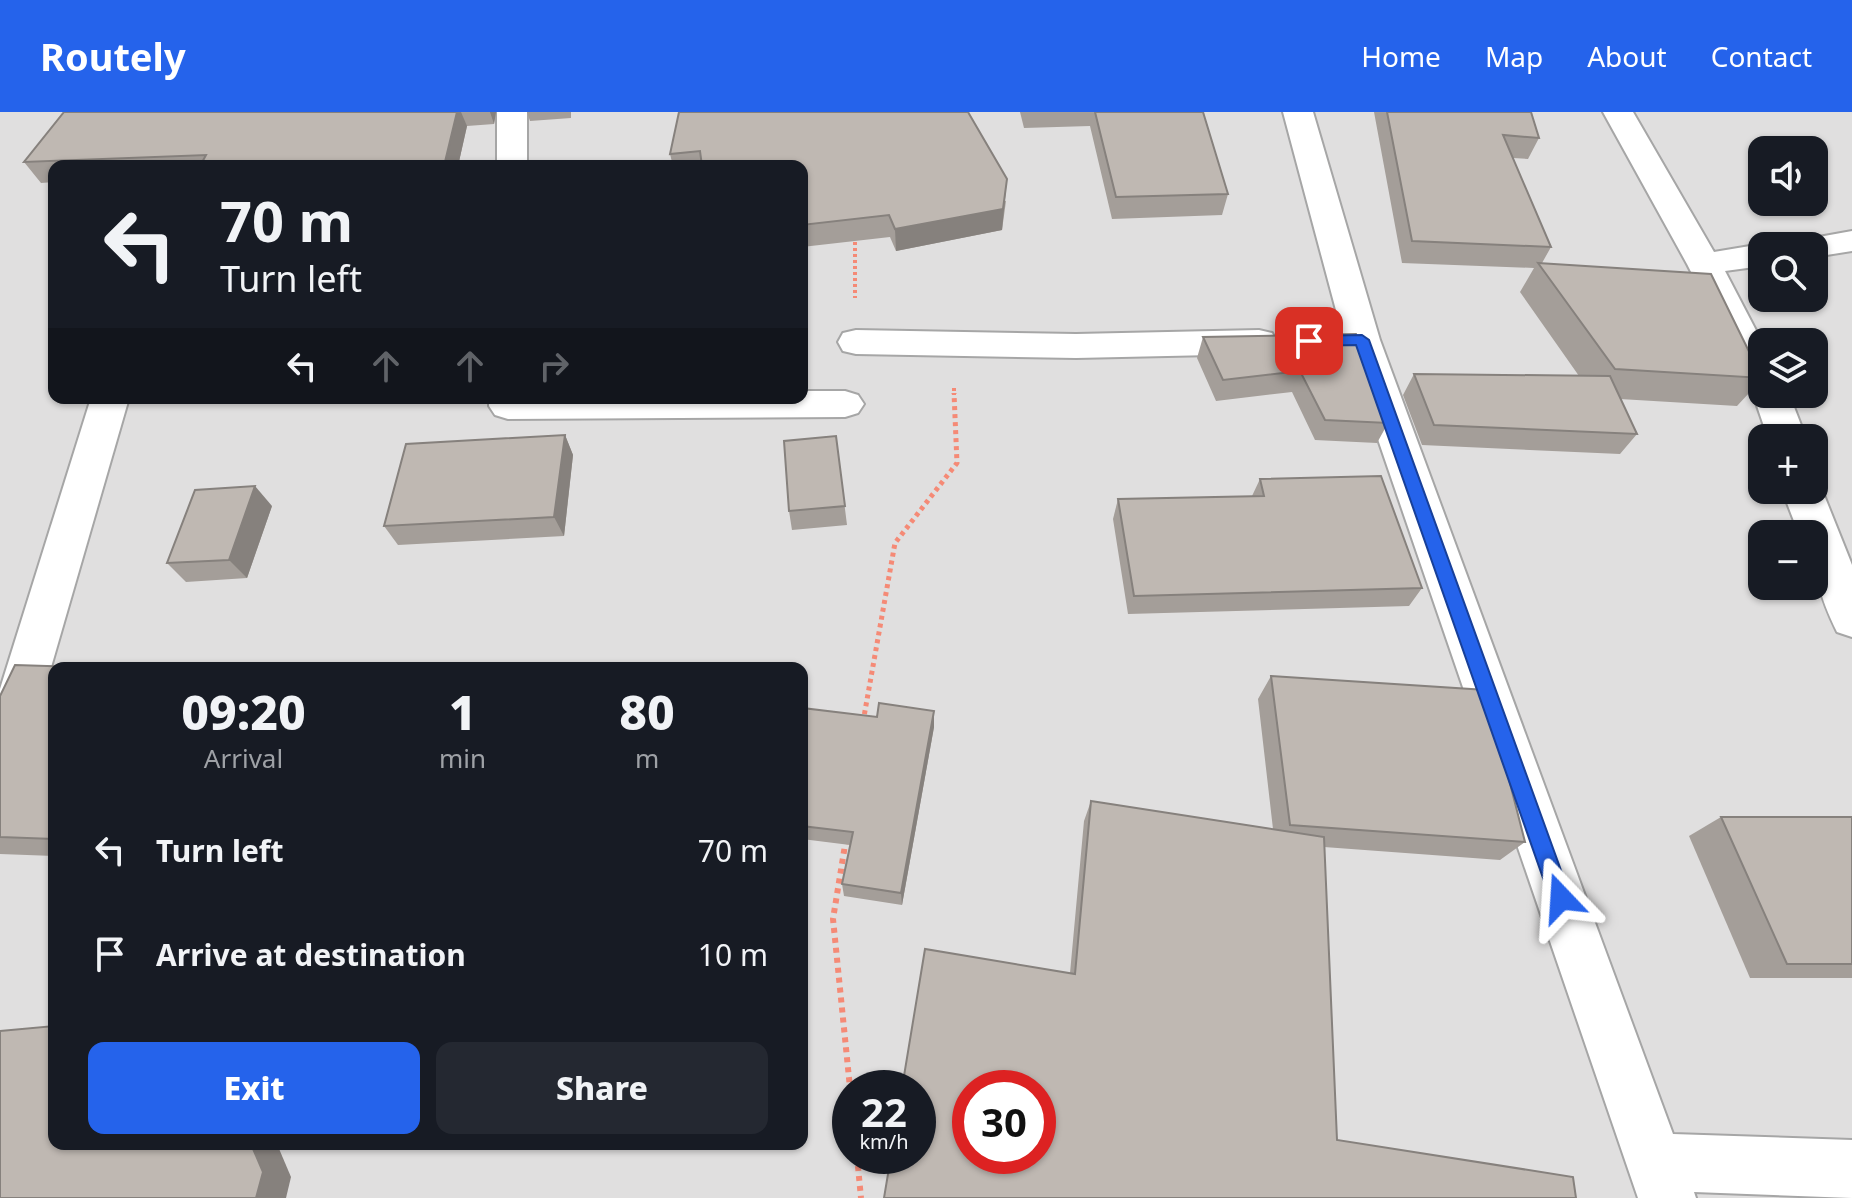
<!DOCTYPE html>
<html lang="en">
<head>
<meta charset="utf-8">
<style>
  :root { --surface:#171b24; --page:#242831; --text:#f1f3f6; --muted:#9ea1a6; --accent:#2563eb }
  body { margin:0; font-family:"Noto Sans",sans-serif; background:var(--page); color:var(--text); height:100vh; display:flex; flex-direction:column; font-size:30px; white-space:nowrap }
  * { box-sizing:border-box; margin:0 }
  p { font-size:26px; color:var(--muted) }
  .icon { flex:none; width:44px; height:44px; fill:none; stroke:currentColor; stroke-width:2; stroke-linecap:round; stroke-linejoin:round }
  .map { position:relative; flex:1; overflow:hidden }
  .sheet { position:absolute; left:48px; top:550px; width:760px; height:488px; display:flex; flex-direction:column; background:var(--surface); border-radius:16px; box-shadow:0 2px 6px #0004 }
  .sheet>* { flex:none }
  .top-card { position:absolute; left:48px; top:48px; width:760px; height:244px; border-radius:16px; box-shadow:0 2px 6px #0004; background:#171b24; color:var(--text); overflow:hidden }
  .fabs { position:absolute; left:1748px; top:24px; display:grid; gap:16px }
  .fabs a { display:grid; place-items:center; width:80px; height:80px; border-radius:16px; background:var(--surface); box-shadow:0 2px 6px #0004; font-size:40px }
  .speed { position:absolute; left:832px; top:958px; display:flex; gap:16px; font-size:40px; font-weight:700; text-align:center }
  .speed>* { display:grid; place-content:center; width:104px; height:104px; border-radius:50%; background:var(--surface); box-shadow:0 2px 6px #0004; line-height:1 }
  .speed small { font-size:20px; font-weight:400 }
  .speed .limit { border:12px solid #d22; background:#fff; color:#111 }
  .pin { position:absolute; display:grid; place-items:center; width:68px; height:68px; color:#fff; margin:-34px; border-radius:16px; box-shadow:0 4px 12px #0006 }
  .me { position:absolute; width:88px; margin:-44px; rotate:340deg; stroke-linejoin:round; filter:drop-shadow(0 0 6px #0008) }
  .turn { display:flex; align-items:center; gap:28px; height:168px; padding:0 40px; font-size:36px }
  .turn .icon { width:104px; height:104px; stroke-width:2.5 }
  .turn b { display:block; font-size:56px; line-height:68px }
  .lanes { display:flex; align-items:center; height:76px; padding:0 40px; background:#0003; justify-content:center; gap:40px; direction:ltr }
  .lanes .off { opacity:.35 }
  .eta { display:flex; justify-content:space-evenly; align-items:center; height:136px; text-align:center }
  .eta b { font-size:48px; font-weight:800; line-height:56px }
  .cta { display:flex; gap:16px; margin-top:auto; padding:16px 40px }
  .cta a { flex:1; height:92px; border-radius:16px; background:var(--accent); color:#fff; font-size:32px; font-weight:800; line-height:92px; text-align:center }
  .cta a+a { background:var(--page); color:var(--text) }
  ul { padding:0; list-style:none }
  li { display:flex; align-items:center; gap:24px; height:104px; padding:0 40px }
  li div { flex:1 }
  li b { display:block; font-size:30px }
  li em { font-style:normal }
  header { display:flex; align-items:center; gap:48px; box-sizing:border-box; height:112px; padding:0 40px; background:var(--accent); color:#fff }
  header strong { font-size:38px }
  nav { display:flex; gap:44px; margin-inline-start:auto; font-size:28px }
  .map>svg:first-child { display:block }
  .residential { fill:#e0dfdf; fill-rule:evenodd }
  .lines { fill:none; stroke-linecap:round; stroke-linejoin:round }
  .street-casing { stroke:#a6a6a6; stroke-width:4 }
  .path-far2 { stroke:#f58a76; stroke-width:4; stroke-dasharray:3 3; stroke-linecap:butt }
  .path-far1 { stroke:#f58a76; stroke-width:5; stroke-dasharray:4 4; stroke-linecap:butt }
  .path { stroke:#f58a76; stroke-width:6; stroke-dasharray:5 5; stroke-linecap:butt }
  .street { fill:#fff; fill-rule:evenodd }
  .wall { fill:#a49e99 }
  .shaded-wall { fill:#86817d }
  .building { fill:#bfb8b2; stroke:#86817d; stroke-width:2; fill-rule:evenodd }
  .route { fill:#2563eb; stroke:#184099; stroke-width:2 }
</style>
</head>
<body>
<header>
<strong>Routely</strong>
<nav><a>Home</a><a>Map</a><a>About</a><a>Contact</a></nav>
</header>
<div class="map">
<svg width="1852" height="1086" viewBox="0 0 1852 1086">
  <rect width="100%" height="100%" fill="#f1efe9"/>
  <path class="residential" d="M0 0H1852V1086H0ZM1762 38H1814V90H1762ZM54 54H802V286H54ZM1762 134H1814V186H1762ZM1762 230H1814V282H1762ZM1762 326H1814V378H1762ZM1762 422H1814V474H1762ZM54 556H802V1032H54ZM850 976H918V1044H850ZM970 976H1038V1044H970Z"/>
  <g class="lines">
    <g class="street-casing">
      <g id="street">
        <rect x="497" y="0" width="30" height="54"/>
        <path d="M1283 0H1313L1380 228 1673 1022 1852 1028V1086L1694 1080 1696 1086H1638L1344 228Z"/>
        <path d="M1603 0H1633L1714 140 1762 132 1768 134H1762V154L1725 159 1762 230V282H1789L1806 326H1768L1753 282 1757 275 1749 273 1744 264 1687 152Z"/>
        <path d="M1852 119V139L1814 145V134H1798L1802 128Z"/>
        <path d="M856 218 1076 222 1259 218 1272 221 1277 230 1272 239 1259 242 1076 246 856 242 843 239 838 230 843 221Z"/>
        <path d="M802 279H845L858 283 864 292 858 301 845 305 508 307 495 303 489 294V286H802Z"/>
        <path d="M91 286H129L45 576 16 639 0 645V577Z"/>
        <path d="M1814 367 1822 378 1852 453V525L1837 520C1819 483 1814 462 1814 422H1799L1782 378H1814Z"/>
      </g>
    </g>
    <g class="path-far2">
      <path d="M855 124V186"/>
      <path d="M954 276V283"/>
    </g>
    <path class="path-far1" d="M863 610 895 431 957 351 954 281"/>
    <g class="path">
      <path d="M846 727 833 807 850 976"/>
      <path d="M857 1044 861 1086"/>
    </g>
    <use href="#street" class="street"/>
  </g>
  <g class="wall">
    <path d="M64 0H496L494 12 467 14 458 54H54V70L41 71 24 50Z"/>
    <path d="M527 0H571V6L530 9Z"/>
    <path d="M679 0 1006 89 1002 118 896 139 890 125 802 135V54H673L670 42Z"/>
    <path d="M1020 0H1203L1228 82 1222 103 1112 107 1090 14 1024 16Z"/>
    <path d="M1374 0H1531L1539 26 1528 47 1513 46 1551 135 1542 151 1762 267 1737 294 1620 287 1637 322 1620 342 1422 333 1403 283 1414 262 1579 264 1520 180 1534 156 1402 151Z"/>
    <path d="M1356 222 1388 311 1377 331 1315 328 1292 280 1216 289 1197 246 1203 225Z"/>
    <path d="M565 323 573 343 564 424 398 433 384 414Z"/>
    <path d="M836 324 847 413 792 418 789 399Z"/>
    <path d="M1260 367 1422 476 1409 494 1128 502 1113 407 1118 387 1252 384Z"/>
    <path d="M272 394 247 466 186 470 167 451Z"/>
    <path d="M54 556V744L0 742V584Z"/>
    <path d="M1271 564 1525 730 1500 748 1324 735 884 1086 1070 861 1084 709 1091 689 1273 717 1258 587Z"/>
    <path d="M802 596 877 605 934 599V615L902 793 844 784 842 772 850 733 802 727Z"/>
    <path d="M1721 705H1852V866H1750L1689 724Z"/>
  </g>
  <g class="shaded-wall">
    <path d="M457 0H461L467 14 458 54H444Z"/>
    <path d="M490 0H496L494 12Z"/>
    <path d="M1007 67 1002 118 896 139 895 117Z"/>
    <path d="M565 323 573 343 564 424 554 405Z"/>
    <path d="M255 374 272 394 247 466 229 448Z"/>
    <path d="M934 599V615L902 793 901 781Z"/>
    <path d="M251 1032H277L291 1065 286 1086H256Z"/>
  </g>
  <g class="building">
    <path d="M64 0H457L444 54H200L206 43 24 50Z"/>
    <path d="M679 0H968L1007 67 1003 97 895 117 889 103 802 113V54H702L700 39 670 42Z"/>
    <path d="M1095 0H1203L1228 82 1116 85Z"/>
    <path d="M1387 0H1531L1539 26 1503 23 1551 135 1412 129Z"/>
    <path d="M1538 151 1711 162 1762 266 1615 257Z"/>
    <path d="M1356 222 1388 311 1325 308 1300 259 1223 268 1203 225Z"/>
    <path d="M1414 262 1610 264 1637 322 1434 313Z"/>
    <path d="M565 323 554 405 384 414 406 332Z"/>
    <path d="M836 324 845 394 789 399 784 329Z"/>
    <path d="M1381 364 1422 476 1134 484 1118 387 1264 384 1260 367Z"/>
    <path d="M255 374 229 448 167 451 195 378Z"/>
    <path d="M15 553 111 556H54V727L0 725V584Z"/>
    <path d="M1271 564 1486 578 1525 730 1290 713Z"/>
    <path d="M879 591 934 599 901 781 842 772 853 720 802 714V596L877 605Z"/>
    <path d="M1091 689 1324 725 1337 1028 1573 1065 1576 1086H884L891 1044H918V976H902L925 837 1075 862ZM970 976H1038V1044H970Z"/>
    <path d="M1721 705H1852V852H1787Z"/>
    <path d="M54 914V1032H251L263 1060 256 1086H0V919Z"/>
  </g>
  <path class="route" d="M1362 223 1369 228 1571 786 1568 793 1561 796 1553 793 1550 786 1356 233 1309 234 1302 229 1309 224Z"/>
</svg>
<div class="fabs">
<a><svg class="icon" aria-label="sound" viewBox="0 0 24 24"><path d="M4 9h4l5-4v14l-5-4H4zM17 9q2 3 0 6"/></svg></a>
<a><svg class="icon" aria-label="search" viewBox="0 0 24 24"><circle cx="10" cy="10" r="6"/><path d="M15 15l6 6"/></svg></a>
<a><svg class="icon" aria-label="layers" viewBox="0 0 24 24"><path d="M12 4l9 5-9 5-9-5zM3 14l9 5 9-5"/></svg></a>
<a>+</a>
<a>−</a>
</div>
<div class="speed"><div>22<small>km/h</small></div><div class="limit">30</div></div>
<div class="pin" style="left:1309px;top:229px;background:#d93025"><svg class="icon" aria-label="arrive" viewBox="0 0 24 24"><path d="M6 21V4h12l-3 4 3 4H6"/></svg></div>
<svg class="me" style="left:1561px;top:786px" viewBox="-20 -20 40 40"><path d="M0-17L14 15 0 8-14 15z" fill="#2563eb" stroke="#fff" stroke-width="4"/></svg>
<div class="top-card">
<div class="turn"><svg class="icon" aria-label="left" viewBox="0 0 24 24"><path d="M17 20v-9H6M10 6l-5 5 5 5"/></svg><div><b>70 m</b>Turn left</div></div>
<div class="lanes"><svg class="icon" aria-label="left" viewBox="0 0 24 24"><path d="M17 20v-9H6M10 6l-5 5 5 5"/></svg><svg class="icon off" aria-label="ahead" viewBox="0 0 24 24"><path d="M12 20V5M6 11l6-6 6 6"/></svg><svg class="icon off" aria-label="ahead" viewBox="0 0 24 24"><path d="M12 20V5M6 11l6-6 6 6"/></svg><svg class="icon off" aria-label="right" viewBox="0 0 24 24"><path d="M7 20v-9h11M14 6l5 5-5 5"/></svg></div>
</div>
<section class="sheet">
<div class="eta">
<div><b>09:20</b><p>Arrival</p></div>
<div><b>1</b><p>min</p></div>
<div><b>80</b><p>m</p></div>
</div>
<ul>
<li><svg class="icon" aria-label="left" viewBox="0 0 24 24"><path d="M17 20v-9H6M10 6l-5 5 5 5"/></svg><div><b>Turn left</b></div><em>70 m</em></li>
<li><svg class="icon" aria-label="arrive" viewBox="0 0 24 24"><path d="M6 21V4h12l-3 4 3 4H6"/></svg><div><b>Arrive at destination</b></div><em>10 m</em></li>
</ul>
<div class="cta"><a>Exit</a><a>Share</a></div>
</section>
</div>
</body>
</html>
